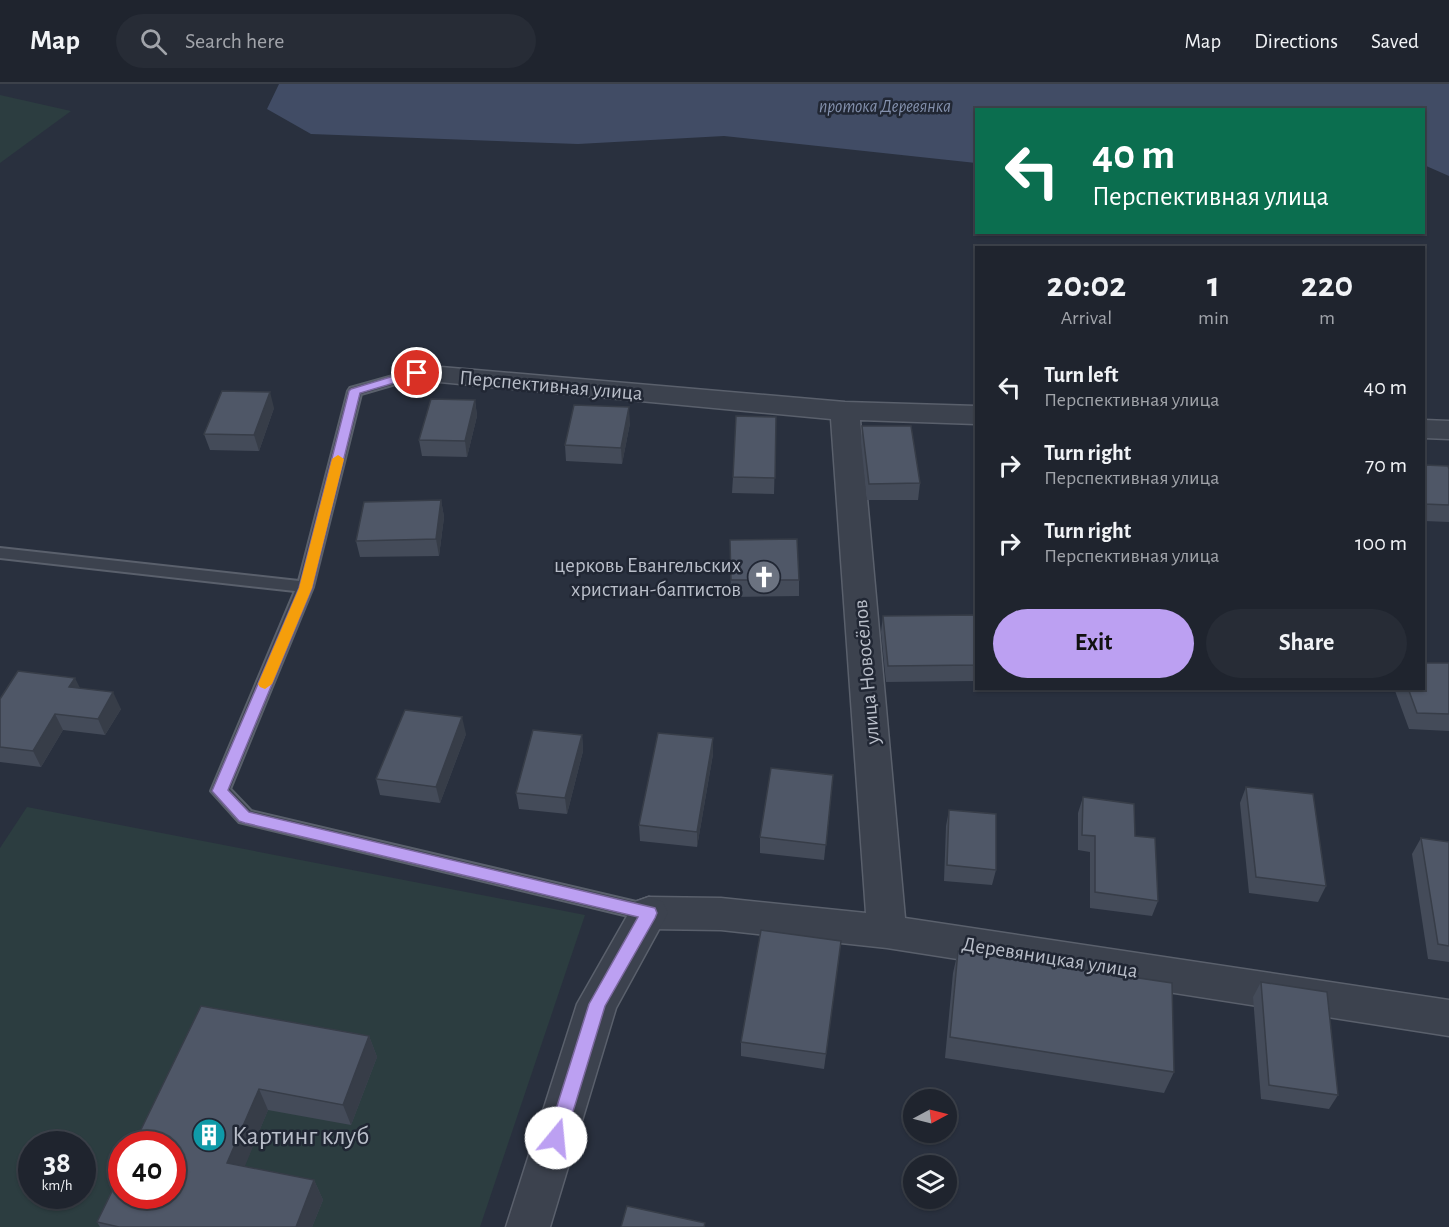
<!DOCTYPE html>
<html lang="en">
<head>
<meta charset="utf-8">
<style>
  :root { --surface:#1f242e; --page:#272c36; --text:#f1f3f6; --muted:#a1a4aa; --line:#3c414a; --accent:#bca0f2 }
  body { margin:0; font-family:"Alegreya Sans",sans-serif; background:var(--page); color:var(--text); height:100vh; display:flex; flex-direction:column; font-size:22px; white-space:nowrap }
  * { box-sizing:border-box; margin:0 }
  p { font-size:20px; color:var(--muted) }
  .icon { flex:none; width:33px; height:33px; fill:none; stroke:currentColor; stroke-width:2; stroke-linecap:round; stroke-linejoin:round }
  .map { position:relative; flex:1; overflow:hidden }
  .panel { position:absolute; left:975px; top:162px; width:450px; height:444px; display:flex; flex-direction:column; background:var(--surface); border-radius:0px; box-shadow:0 2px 4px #0004,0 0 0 2px var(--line) }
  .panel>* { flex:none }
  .top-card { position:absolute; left:975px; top:24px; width:450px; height:126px; border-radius:0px; box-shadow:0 2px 4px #0004,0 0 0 2px var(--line); background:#0b6e4f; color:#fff; overflow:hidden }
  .needle { width:39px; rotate:83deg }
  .tools { position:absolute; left:903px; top:1005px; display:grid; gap:12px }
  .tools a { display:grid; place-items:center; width:54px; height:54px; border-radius:50%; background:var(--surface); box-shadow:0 2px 4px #0004,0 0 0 2px var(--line); font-size:30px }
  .speed { position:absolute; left:18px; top:1047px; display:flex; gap:12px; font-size:30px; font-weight:700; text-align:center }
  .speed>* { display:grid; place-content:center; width:78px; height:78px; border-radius:50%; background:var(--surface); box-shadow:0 2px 4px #0004,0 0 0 2px var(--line); line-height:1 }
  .speed small { font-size:15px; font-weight:400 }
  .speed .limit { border:9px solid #d22; background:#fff; color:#111 }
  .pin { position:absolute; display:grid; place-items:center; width:51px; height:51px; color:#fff; margin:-26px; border:3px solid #fff; border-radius:50%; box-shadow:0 2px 6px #0007 }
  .me { position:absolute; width:66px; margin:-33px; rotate:17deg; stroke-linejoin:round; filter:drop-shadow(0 0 4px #0008) }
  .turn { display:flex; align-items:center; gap:21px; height:126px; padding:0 18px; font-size:27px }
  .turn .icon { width:78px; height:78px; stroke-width:2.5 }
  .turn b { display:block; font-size:42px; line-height:51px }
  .eta { display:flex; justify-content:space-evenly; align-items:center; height:102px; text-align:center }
  .eta b { font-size:36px; font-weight:700; line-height:42px }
  .action { display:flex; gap:12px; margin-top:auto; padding:12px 18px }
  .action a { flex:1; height:69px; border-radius:36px; background:var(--accent); color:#111; font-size:24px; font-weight:700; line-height:69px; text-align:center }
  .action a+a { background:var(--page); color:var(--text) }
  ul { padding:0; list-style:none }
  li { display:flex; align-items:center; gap:18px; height:78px; padding:0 18px }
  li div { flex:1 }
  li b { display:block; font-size:22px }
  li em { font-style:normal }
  header { display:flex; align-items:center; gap:36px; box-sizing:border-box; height:84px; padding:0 30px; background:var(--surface); border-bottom:2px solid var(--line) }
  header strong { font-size:28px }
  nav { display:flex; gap:33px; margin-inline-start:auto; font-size:21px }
  .search { width:420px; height:54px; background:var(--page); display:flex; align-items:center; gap:15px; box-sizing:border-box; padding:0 21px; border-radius:33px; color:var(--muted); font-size:22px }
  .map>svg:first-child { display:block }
  .green { fill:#2c3d40; fill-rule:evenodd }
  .water { fill:#414c65 }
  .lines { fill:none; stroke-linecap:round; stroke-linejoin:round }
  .service-casing { stroke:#5a606c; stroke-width:4 }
  .minor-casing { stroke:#5a606c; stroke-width:3 }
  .tertiary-casing { stroke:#5a606c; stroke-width:3 }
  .service { fill:#3c424e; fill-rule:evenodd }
  .minor { fill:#3c424e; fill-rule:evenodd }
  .tertiary { fill:#3c424e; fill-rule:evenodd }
  .wall { fill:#444b59 }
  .shaded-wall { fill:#373d48 }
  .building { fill:#4f5767; stroke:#373d48; stroke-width:1.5 }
  .route { fill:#bca0f2; stroke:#7a689d; stroke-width:1.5 }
  .slow { fill:#f59e0b }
  .labels { text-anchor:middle; stroke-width:5; stroke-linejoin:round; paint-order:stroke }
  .far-water-label { font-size:18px; font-style:italic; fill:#8491ad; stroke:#212734 }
  .street-label { font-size:21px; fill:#b9bec9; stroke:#212734 }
  .poi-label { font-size:21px; fill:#b9bec9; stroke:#212734; text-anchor:end }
  .near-poi-label { font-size:26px; fill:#b9bec9; stroke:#212734; text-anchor:start }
</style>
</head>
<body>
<header>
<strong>Map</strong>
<div class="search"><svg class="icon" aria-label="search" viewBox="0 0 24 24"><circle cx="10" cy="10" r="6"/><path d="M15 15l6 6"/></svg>Search here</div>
<nav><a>Map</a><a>Directions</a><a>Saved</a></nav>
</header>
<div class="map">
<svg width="1449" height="1143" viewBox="0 0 1449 1143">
  <rect width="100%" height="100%" fill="#29303e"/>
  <g class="green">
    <path d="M0 11 71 27 0 79Z"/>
    <path d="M27 723 585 831 480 1143H0V764ZM32 1060H82V1112H32ZM122 1060H172V1112H122Z"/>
  </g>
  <path class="water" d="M279 0H1449V92L1424 81V26H976V79L724 52 578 60 311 50 267 25Z"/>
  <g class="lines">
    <g class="service-casing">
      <path id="service" d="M418 285 425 289 423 292 361 310 313 503 230 705 251 727 649 821 656 823 659 829 656 835 649 837 239 738 211 707 295 507 0 474V464L299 497 348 307 350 304Z"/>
    </g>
    <g class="minor-casing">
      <g id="minor">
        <path d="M418 281 845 318 976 322V340L860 336 905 834 1449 916V952L887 864 721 846 649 845 635 840 630 829 635 818 649 813 721 814 866 829 831 335 408 295 404 289 408 283Z"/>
        <path d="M1424 336 1449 337V355L1424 354Z"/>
      </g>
    </g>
    <g class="tertiary-casing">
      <path id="tertiary" d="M649 813 663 818 668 829 616 924 550 1143H506L577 920 635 818Z"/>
    </g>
    <use href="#service" class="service"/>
    <use href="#minor" class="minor"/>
    <use href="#tertiary" class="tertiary"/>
  </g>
  <g class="wall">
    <path d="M475 316 477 332 467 373 422 372 419 356Z"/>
    <path d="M274 324 259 367 210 366 204 350Z"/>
    <path d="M776 333 774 410 732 409 733 393Z"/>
    <path d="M630 339 622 380 566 377 565 361Z"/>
    <path d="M976 339V371L974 355Z"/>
    <path d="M862 342 920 399 918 416H867L861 358Z"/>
    <path d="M1424 381 1449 385V438L1424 437Z"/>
    <path d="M441 416 444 433 439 472 360 473 356 457Z"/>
    <path d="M730 472 799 496V512L731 513Z"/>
    <path d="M883 532 976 538V597L886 598 881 548Z"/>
    <path d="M1449 579V647L1409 645 1394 604H1424Z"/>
    <path d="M80 604 121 625 105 651 63 646 41 683 0 678V615Z"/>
    <path d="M466 650 440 719 380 711 376 695Z"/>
    <path d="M582 651 583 667 567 730 519 725 516 709Z"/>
    <path d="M713 654V670L697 763 640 757 639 741Z"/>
    <path d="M833 691 824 776 760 769V753Z"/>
    <path d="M1246 703 1326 802 1318 818 1249 809 1240 719Z"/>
    <path d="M1083 713 1135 752 1158 817 1152 832 1090 824V768L1078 766V729Z"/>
    <path d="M949 726 996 786 992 801 944 797 946 742Z"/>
    <path d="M1421 754 1449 758V878L1428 875 1412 770Z"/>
    <path d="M958 867 1174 988 1164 1009 945 974 953 889Z"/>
    <path d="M839 873 824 985 741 972V958Z"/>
    <path d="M1261 898 1338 1011 1329 1025 1261 1015 1253 913Z"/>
    <path d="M369 952 377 973 351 1041 268 1026 244 1083 314 1096 323 1116 312 1143H100L97 1138 134 1060Z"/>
  </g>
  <g class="shaded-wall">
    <path d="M270 308 274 324 259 367 254 351Z"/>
    <path d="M475 316 477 332 467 373 465 357Z"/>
    <path d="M629 323 630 339 622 380 621 364Z"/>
    <path d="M441 416 444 433 439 472 436 455Z"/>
    <path d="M75 594 83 610 69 603Z"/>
    <path d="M113 608 121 625 105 651 98 635Z"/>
    <path d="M55 630 63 646 41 683 33 667Z"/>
    <path d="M462 633 466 650 440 719 436 703Z"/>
    <path d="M582 651 583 667 567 730 565 714Z"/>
    <path d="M713 654V670L697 763V748Z"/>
    <path d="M369 952 377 973 351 1041 343 1021Z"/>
    <path d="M259 1005 268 1026 238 1099 227 1079Z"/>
    <path d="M314 1096 323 1116 312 1143H296Z"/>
  </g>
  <g class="building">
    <path d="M222 307 270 308 254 351 204 350Z"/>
    <path d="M431 315 475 316 465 357 419 356Z"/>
    <path d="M574 321 629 323 621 364 565 361Z"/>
    <path d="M736 332 776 333 775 394 733 393Z"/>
    <path d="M862 342H911L920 399 869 400Z"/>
    <path d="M1424 381 1448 382 1449 385V421L1424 420Z"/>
    <path d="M441 416 436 455 356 457 364 418Z"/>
    <path d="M797 455 799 496H731L730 456Z"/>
    <path d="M975 531 976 538V581L888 582 883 532Z"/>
    <path d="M1424 579H1449V630L1417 629 1408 604H1424Z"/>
    <path d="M18 587 75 594 69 603 113 608 98 635 55 630 33 667 0 663V615Z"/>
    <path d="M405 626 462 633 436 703 376 695Z"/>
    <path d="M533 646 582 651 565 714 516 709Z"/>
    <path d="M658 649 713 654 697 748 639 741Z"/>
    <path d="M771 684 833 691 826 761 760 753Z"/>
    <path d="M1246 703 1313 710 1326 802 1256 793Z"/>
    <path d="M1083 713 1134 720 1135 752 1155 754 1158 817 1095 808V752L1082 751Z"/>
    <path d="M949 726 996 730V786L947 781Z"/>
    <path d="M1421 754 1449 758V862L1438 860Z"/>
    <path d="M761 846 841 857 826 970 741 958Z"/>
    <path d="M958 867 1172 899 1174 988 950 953Z"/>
    <path d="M1261 898 1327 908 1338 1011 1269 1001Z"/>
    <path d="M201 922 369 952 343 1021 259 1005 227 1079 314 1096 296 1143H119L97 1138 122 1087V1112H172V1060H134Z"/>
    <path d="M627 1122 705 1139 704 1143H621Z"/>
  </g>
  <path class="route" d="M417 285 423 289 421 291 360 309 312 504 228 706 249 728 655 824 657 829 655 834 605 922 565 1054 562 1060 556 1062 550 1060 547 1054 589 920 638 833 245 739 239 737 212 707 299 504 349 307 351 305Z"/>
  <path class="slow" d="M338 371 344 375 312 504 272 600 265 605 260 603 258 600 299 504 332 375Z"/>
  <defs>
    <g id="church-disc" transform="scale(1.725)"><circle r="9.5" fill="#6b7280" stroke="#212734"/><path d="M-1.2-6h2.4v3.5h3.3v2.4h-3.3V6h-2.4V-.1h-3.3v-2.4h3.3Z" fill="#fff"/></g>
    <g id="building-disc" transform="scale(1.725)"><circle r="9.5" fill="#0f9aa8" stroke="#212734"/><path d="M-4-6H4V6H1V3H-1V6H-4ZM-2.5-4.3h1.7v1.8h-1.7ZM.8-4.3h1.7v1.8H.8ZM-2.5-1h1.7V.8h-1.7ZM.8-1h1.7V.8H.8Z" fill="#fff"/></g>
  </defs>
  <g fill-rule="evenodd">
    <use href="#church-disc" x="764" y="493"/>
    <use href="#building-disc" x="209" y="1051"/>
  </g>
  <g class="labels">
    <g class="far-water-label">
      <text x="885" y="28">протока Деревянка</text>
    </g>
    <g class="street-label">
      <text transform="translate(551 301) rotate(5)" y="7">Перспективная улица</text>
      <text transform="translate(866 588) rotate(-95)" y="7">улица Новосёлов</text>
      <text transform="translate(1050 873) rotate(9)" y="7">Деревяницкая улица</text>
    </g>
    <g class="poi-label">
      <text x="741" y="488">церковь Евангельских<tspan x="741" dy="24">христиан-баптистов</tspan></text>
    </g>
    <g class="near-poi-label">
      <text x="232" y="1060">Картинг клуб</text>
    </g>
  </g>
</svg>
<div class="tools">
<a><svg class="needle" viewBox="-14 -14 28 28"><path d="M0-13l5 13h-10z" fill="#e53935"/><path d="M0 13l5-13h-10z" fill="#a1a4aa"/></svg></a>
<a><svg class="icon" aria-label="layers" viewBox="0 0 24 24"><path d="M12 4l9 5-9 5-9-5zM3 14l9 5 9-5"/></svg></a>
</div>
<div class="speed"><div>38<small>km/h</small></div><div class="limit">40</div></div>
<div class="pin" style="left:417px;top:289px;background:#d93025"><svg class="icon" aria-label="arrive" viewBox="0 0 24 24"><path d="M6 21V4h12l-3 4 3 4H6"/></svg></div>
<svg class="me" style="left:556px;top:1054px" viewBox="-20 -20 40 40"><circle r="19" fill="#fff"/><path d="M0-13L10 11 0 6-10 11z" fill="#bca0f2"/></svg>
<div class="top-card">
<div class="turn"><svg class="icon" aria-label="left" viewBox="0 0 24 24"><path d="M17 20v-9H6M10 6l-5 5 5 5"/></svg><div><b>40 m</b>Перспективная улица</div></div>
</div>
<section class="panel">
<div class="eta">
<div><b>20:02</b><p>Arrival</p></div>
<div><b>1</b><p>min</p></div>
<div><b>220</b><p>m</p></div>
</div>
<ul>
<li><svg class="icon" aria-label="left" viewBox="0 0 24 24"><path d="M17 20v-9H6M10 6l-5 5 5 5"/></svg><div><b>Turn left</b><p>Перспективная улица</p></div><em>40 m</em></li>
<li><svg class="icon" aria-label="right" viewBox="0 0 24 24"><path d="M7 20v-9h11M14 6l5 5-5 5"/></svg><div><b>Turn right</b><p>Перспективная улица</p></div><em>70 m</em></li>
<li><svg class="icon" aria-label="right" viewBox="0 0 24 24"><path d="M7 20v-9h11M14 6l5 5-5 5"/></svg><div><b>Turn right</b><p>Перспективная улица</p></div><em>100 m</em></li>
</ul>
<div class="action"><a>Exit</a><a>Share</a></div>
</section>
</div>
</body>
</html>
